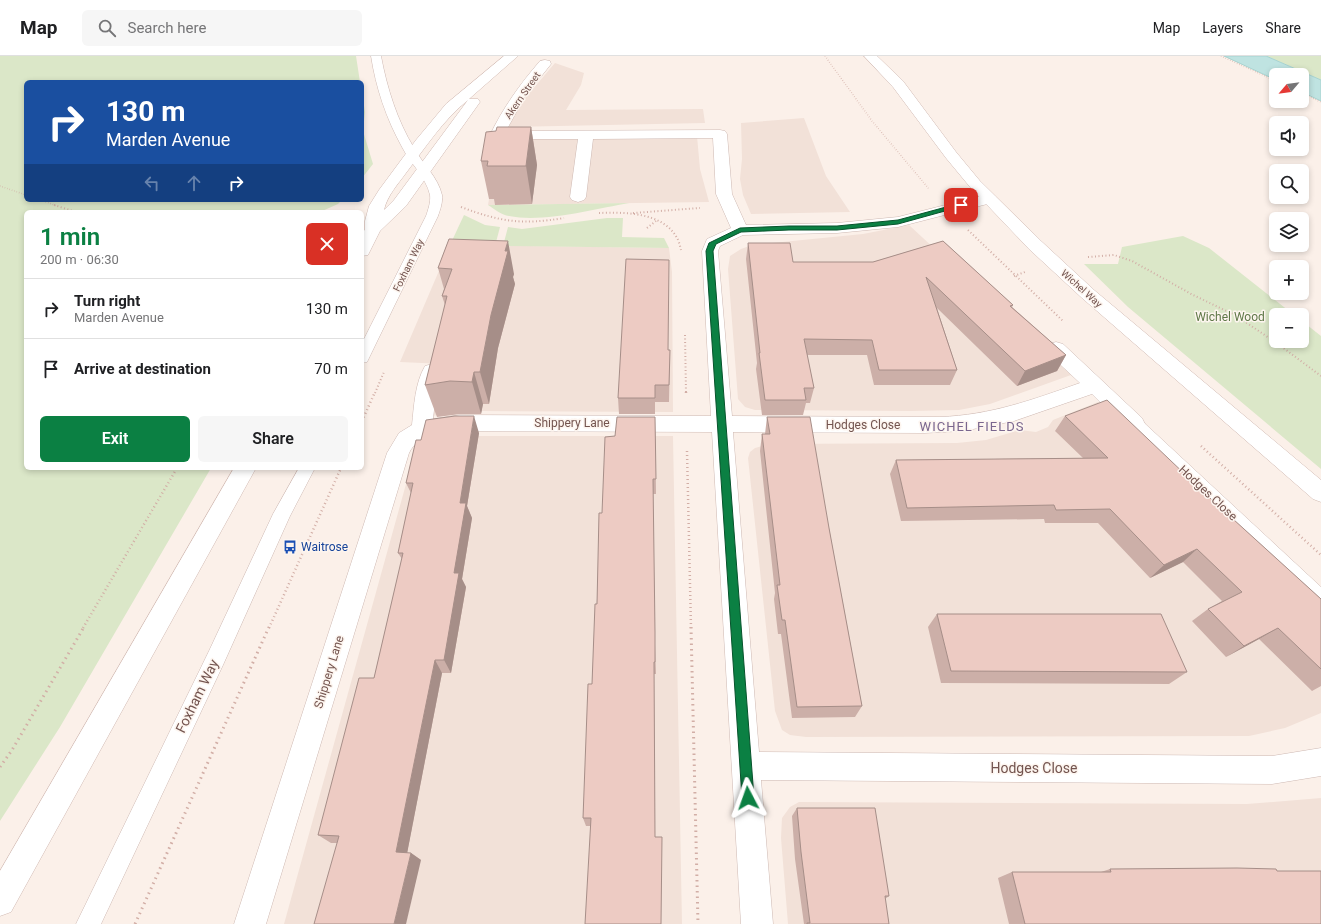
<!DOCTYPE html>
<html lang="en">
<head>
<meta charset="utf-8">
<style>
  :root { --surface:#fff; --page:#f6f6f6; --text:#202124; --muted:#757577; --line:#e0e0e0; --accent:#0b8043 }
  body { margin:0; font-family:Roboto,sans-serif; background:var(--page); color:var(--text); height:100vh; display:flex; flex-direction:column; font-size:15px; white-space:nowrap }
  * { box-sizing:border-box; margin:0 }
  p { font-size:13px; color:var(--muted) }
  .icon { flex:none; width:22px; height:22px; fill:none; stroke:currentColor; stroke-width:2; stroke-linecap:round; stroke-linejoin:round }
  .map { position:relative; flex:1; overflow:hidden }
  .details { position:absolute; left:24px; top:154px; width:340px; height:260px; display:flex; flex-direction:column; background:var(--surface); border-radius:6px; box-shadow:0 2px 6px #0003 }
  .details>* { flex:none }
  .hud { position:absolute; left:24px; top:24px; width:340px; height:122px; border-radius:6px; box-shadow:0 2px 6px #0003; background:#1a4fa0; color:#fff; overflow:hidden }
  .needle { width:26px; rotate:241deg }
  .controls { position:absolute; left:1269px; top:12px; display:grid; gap:8px }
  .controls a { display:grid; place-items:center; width:40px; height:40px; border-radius:6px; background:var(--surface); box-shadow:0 2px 6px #0003; font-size:20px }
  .pin { position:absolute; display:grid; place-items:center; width:34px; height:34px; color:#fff; margin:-17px; border-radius:8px; box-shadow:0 2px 6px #0006 }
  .me { position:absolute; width:44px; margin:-22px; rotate:356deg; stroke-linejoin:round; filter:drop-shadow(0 0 3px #0008) }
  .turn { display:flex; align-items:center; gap:14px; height:84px; padding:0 16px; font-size:18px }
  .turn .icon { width:52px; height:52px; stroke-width:2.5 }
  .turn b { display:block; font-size:28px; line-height:34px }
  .lanes { display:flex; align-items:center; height:38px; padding:0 16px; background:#0003; justify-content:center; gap:20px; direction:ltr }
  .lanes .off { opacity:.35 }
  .round { display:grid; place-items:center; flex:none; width:42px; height:42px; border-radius:6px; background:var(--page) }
  .head { display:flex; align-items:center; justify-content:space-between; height:68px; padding:0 16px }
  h1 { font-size:24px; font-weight:600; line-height:30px; color:var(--accent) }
  .button { display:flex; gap:8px; margin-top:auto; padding:8px 16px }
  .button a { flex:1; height:46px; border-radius:6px; background:var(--accent); color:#fff; font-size:16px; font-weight:600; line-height:46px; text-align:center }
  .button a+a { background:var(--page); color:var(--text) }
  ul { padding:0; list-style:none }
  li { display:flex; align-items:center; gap:12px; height:60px; padding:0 16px; border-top:1px solid var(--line) }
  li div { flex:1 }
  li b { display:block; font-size:15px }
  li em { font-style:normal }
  header { display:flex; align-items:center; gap:24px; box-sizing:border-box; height:56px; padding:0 20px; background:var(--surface); border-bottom:1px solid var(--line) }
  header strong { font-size:19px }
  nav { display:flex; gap:22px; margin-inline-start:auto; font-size:14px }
  .search { width:280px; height:36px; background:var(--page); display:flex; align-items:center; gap:10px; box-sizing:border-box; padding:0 14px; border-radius:6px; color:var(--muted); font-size:15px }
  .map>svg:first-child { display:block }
  .residential { fill:#f2e1d8 }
  .green { fill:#dbe7c8 }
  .water { fill:#bfe3e1; stroke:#a6d3d1 }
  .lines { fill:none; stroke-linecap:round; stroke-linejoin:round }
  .lane-casing { stroke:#ceb9b3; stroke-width:1 }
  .street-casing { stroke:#ceb9b3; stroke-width:1 }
  .secondary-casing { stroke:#d0b8b1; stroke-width:1 }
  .path-far3 { stroke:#d2aea6; stroke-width:1.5; stroke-dasharray:0.5 2; stroke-linecap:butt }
  .path-far2 { stroke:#d2aea6; stroke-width:2; stroke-dasharray:1 2.5; stroke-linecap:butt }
  .path-far1 { stroke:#d2aea6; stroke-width:2.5; stroke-dasharray:1 3; stroke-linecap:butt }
  .path { stroke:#d2aea6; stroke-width:3; stroke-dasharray:1.5 4; stroke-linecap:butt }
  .lane { fill:#fff; fill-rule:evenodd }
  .street { fill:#fff; fill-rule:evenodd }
  .secondary { fill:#fff; fill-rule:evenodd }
  .wall { fill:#ccafa8 }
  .shaded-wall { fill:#a68e88 }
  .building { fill:#edcbc3; stroke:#a68e88 }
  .route { fill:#0b8043; stroke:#07532c }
  .labels { text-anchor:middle; stroke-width:3; stroke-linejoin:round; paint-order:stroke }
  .far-street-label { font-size:10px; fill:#73544f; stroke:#fdf5ef }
  .park-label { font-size:12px; fill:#5f7848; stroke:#fdf5ef }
  .street-label { font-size:12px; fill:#73544f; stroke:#fdf5ef }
  .transit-label { font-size:12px; fill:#164399; stroke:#fdf5ef; text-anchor:start }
  .neighbourhood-label { font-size:13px; letter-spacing:1px; fill:#7a668e; stroke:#fdf5ef }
  .near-street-label { font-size:14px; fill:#73544f; stroke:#fdf5ef }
</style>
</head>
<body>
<header>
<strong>Map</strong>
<div class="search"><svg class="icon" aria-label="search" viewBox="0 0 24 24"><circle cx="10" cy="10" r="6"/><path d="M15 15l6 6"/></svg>Search here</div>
<nav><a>Map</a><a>Layers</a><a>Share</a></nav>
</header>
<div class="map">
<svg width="1321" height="868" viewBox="0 0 1321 868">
  <rect width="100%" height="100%" fill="#fbf0e9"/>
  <g class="residential">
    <path d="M555 7 584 17 581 29 566 54 703 53 705 67 509 71 516 53Z"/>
    <path d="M804 62 826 120 850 156 751 158 743 139 740 123 742 103 741 67Z"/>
    <path d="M697 80 700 113 709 146 488 149 499 83Z"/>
    <path d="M909 169 1071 319 990 348 959 354 911 355 755 354 745 351 738 343 728 213 730 200 741 193 752 189 863 178Z"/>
    <path d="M450 189 669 192 672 216 673 356 484 355 449 357 432 360 444 308 400 306Z"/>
    <path d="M1098 346 1321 555V657L1285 672 1249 680 806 681 790 679 782 674 775 655 748 402 750 396 755 392 769 388 957 387 986 384 1020 374 1036 376 1048 371 1053 364Z"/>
    <path d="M448 380H673L682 868H284L416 392Z"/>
    <path d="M1321 742V868H788L781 782 782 762 790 751 799 746 1247 748Z"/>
  </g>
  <g class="green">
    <path d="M0 0H356L360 26H26V144H342L338 148 320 156H26V412H211L60 671 0 765Z"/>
    <path d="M1266 0H1321V24Z"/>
    <path d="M362 37 365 56 363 75 373 108 362 122Z"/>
    <path d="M629 147C595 153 543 167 509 160 502 159 494 153 488 149Z"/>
    <path d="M464 159 485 169 500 171 495 190 450 189Z"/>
    <path d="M607 162H623L622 181 664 182 669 192 503 190 508 171 522 173Z"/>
    <path d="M1183 180 1209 192 1294 259H1276V285H1302V265L1321 280V413L1128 251 1084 208H1118L1122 191Z"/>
  </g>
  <path class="water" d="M1224 0H1266L1321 24V45L1302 36V19H1276V24Z"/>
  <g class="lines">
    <g class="lane-casing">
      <g id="lane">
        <path d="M371 0H381C387 32 397 64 414 92 422 107 438 121 442 139 443 146 440 154 438 160L369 302 367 306 362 307V287L426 160C428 154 431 146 430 139 426 121 410 107 402 91 386 62 376 32 371 0Z"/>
        <path d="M1135 362 1141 364 1321 531V551L1314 549 1129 372 1127 368 1129 364Z"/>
        <path d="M299 412H315L290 460 223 609 101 868H76L209 595 273 458Z"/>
      </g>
    </g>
    <g class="street-casing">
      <path id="street" d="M545 4 550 5 551 8 524 42 506 75 720 74 725 75 727 78 732 138 746 169 837 167 898 161 989 138 995 140 997 143 995 146 898 171 837 177 743 179 720 190 718 195 732 360 940 361C991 359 1032 344 1080 327L1049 298 1047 293 1049 288 1056 286 1063 288 1142 362 1145 368 1142 374 1135 376 1128 374 1092 338 1014 365 963 375 924 377 733 376 759 696 1272 700 1321 692V720L1272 728 761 724 773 868H741L712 376 460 375C440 377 419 377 409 397L266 868H234L387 397 399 377 412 369C414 350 415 327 425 310L432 308 439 310 442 315 435 345 433 363 460 359 711 360 702 195 707 183 731 172 716 138 713 82 593 83 586 141 584 144 578 146 572 144 570 141 578 83H497L492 82 490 79C503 52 520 28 540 5Z"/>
    </g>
    <g class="secondary-casing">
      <g id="secondary">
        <path d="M504 0H518L469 43H478L480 46 406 150 380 175 368 199 362 200V179L365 173V165L369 150 379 134 416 84 446 48ZM468 44 394 144 384 154C387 140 398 128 406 117 425 92 443 64 468 44Z"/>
        <path d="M864 0H877L903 25 956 96 980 125 1041 185 1094 234 1321 424V446L1313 443 1082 242 1029 193 970 131 946 102 893 31Z"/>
        <path d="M234 412H256L11 856 0 860V815Z"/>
      </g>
    </g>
    <g class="path-far3">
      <path d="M825 0 872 65 929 133"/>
      <path d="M1221 0 1276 25"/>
      <path d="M1302 37 1321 46"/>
      <path d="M0 130 26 139"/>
      <path d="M41 144 57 150"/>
    </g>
    <g class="path-far2">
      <path d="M54 149 76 156"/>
      <path d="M461 151C501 166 522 169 564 162"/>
      <path d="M599 157C624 156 663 156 677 182 679 185 680 190 681 194"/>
      <path d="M633 157 700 152"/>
      <path d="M647 172 656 165"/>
      <path d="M968 174 1064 266"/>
      <path d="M1088 201 1114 199 1132 205 1193 239 1235 259 1278 288 1321 320"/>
      <path d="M1014 220 1025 216"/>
      <path d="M685 279 686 337"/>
      <path d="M375 337 384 316"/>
    </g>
    <g class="path-far1">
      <path d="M686 336V340"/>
      <path d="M362 365 375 336"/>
      <path d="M1201 390 1321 499"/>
      <path d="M687 395 691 572"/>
      <path d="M83 572 177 412"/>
      <path d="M269 572 341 412"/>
    </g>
    <g class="path">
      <path d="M691 571 698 868"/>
      <path d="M0 711 12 694 84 571"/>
      <path d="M135 868 269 571"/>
    </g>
    <use href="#lane" class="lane"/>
    <use href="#street" class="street"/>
    <use href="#secondary" class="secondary"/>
  </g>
  <g class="wall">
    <path d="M531 71 537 109 532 148 495 149 494 143H489L481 105Z"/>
    <path d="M449 183 514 218 513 221 515 228 498 292 489 348H483L481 358H460L437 361 425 329 445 249 442 240 444 233 438 212Z"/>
    <path d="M943 185 1013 249 1012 251 1066 299 1057 315 1017 330 937 252 957 314 950 329H874L867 299H807L814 332 810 347H806L803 359H762L756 313 757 307 746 203 748 187 793 206H873Z"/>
    <path d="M668 294H670L669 346H655V358H619L618 342Z"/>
    <path d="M1065 360 1211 443 1321 543V630L1312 635 1259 583 1226 601 1192 565 1208 553 1222 545 1183 506 1150 522 1098 467H1045L1044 463 901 465 890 418 896 404 1083 402 1055 375Z"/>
    <path d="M655 361 656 438H653L655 588 656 618H654L655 781 661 868 590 770H586L583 762 592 628 602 457 615 380Z"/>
    <path d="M767 361 829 472 862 650 855 661 792 662 781 578H778L774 543 775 537 760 395 762 378H765Z"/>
    <path d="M479 377 467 450 472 462 462 523 466 531 451 617H442L407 797H411L421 804 337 787H331L318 779 374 622 402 503 398 497 411 437 406 427 421 384Z"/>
    <path d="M937 558 1187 616 1169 628 941 627 928 571Z"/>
    <path d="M797 752 889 840 885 843 889 868H804L795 803 792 760Z"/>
    <path d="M1110 813 1277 815 1321 868H1009L998 822 1012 816H1101Z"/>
  </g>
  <g class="shaded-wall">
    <path d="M531 71 537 109 532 148 526 110Z"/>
    <path d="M508 185 514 218 513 221 515 228 498 292 489 348 480 316 491 259 505 195Z"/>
    <path d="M1066 299 1057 315 1017 330 1025 315Z"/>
    <path d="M474 316 483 348 481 358 472 326Z"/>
    <path d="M474 360 479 377 467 450 472 462 462 523 466 531 451 617 444 604 454 517 460 447Z"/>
    <path d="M1197 493 1183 506 1150 522 1164 509Z"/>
    <path d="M1278 572 1259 583 1226 601 1244 590Z"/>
    <path d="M435 604 442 617 406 803 396 796Z"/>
    <path d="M411 797 421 804 406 868H394Z"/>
  </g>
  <g class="building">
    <path d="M497 71H531L526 110H487L488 105H481L486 76 496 75Z"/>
    <path d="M449 183 508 185 505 195H508L491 259 480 316H474L472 326 450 325 425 329 447 240H442L452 213 438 212Z"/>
    <path d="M943 185 1013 249 1010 250 1066 299 1025 315 926 221 957 314H879L872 284 804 283 814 332H804L806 344H765L759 297H760L748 187H790L793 206H873Z"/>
    <path d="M626 203 669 204 668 294H670L669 329H655V342H618Z"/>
    <path d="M1107 344 1211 443 1321 543V613L1278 572 1244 590 1208 553 1242 536 1197 493 1164 509 1110 453 1056 454 1054 449 907 452 896 404 1108 402 1065 360Z"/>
    <path d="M455 360H474L460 447H466L454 517H459L444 604H435L396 796 411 797 394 868H314L339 780 318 779 359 622H374L403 497H398L413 427H406L416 384H421L426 364Z"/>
    <path d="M617 361H655L656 423H653L655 576V606H654L655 781H662L661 868H585L591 762H583L588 628H592L595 548H597L599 457H602L605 381 615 380Z"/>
    <path d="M767 361H810L829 472 862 650 797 651 785 564H782L777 529H780L762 378H770Z"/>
    <path d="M937 558H1161L1187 616 951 615Z"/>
    <path d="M797 752H875L889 840H885L889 868H807V867H810L801 796Z"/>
    <path d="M1237 812 1276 813 1277 815H1321V868H1025L1012 816H1111L1110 813Z"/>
  </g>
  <path class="route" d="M961 147 964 149 963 150 898 168 837 174H789L741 176 716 188 713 195 754 742 753 746 748 748 744 746 742 742 706 195 709 187 740 172 789 170H837L898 164Z"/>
  <defs>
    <g id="bus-bare" transform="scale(1.08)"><path d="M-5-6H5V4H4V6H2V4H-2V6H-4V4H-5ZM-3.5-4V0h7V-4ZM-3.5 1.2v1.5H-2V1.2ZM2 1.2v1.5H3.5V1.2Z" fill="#1a4fb4" stroke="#fdf5ef" stroke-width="2.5" paint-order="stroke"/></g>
  </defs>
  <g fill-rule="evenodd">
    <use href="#bus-bare" x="290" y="491"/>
  </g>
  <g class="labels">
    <g class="far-street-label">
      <text transform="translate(522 39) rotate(-55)" y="4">Akern Street</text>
      <text transform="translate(408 209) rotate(-64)" y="4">Foxham Way</text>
      <text transform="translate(1082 232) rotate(42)" y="4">Wichel Way</text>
    </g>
    <g class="park-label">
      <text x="1230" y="265">Wichel Wood</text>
    </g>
    <g class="street-label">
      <text x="572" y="371">Shippery Lane</text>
      <text x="863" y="373">Hodges Close</text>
      <text transform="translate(1208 437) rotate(43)" y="4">Hodges Close</text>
      <text transform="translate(329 616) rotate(-73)" y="4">Shippery Lane</text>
    </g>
    <g class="transit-label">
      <text x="301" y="495">Waitrose</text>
    </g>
    <g class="neighbourhood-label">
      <text x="972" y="375">WICHEL FIELDS</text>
    </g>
    <g class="near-street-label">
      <text transform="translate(197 640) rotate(-64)" y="5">Foxham Way</text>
      <text x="1034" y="717">Hodges Close</text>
    </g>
  </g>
</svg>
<div class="controls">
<a><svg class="needle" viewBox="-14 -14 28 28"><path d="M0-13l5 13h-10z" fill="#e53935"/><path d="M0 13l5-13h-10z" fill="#757577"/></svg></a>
<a><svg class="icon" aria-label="sound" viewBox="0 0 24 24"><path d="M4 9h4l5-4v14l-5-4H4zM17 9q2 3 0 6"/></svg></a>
<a><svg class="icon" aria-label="search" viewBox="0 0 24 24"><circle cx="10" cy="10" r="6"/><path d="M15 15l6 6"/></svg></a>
<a><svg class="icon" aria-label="layers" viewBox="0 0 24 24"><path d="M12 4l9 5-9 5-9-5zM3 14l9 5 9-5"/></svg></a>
<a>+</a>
<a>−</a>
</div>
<div class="pin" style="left:961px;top:149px;background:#d93025"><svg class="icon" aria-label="arrive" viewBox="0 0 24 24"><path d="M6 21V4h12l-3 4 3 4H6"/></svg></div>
<svg class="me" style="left:748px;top:742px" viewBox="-20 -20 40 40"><path d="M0-17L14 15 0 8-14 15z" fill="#0b8043" stroke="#fff" stroke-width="4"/></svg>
<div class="hud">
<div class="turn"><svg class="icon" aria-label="right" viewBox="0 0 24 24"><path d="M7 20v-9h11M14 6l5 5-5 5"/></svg><div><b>130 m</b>Marden Avenue</div></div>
<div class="lanes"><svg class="icon off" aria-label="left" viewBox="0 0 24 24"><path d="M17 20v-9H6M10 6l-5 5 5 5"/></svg><svg class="icon off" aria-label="ahead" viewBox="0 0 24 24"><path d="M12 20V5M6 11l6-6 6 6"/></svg><svg class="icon" aria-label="right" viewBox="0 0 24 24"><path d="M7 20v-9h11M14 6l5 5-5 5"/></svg></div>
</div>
<section class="details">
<div class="head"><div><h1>1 min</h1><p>200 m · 06:30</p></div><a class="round" style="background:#d93025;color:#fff"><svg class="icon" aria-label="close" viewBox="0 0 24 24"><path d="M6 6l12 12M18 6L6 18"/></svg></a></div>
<ul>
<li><svg class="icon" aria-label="right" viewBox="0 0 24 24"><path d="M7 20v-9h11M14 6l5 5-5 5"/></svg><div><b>Turn right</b><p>Marden Avenue</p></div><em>130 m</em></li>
<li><svg class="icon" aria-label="arrive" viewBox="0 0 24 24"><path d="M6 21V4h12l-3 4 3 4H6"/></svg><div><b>Arrive at destination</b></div><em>70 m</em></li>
</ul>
<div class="button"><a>Exit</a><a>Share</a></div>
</section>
</div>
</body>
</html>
